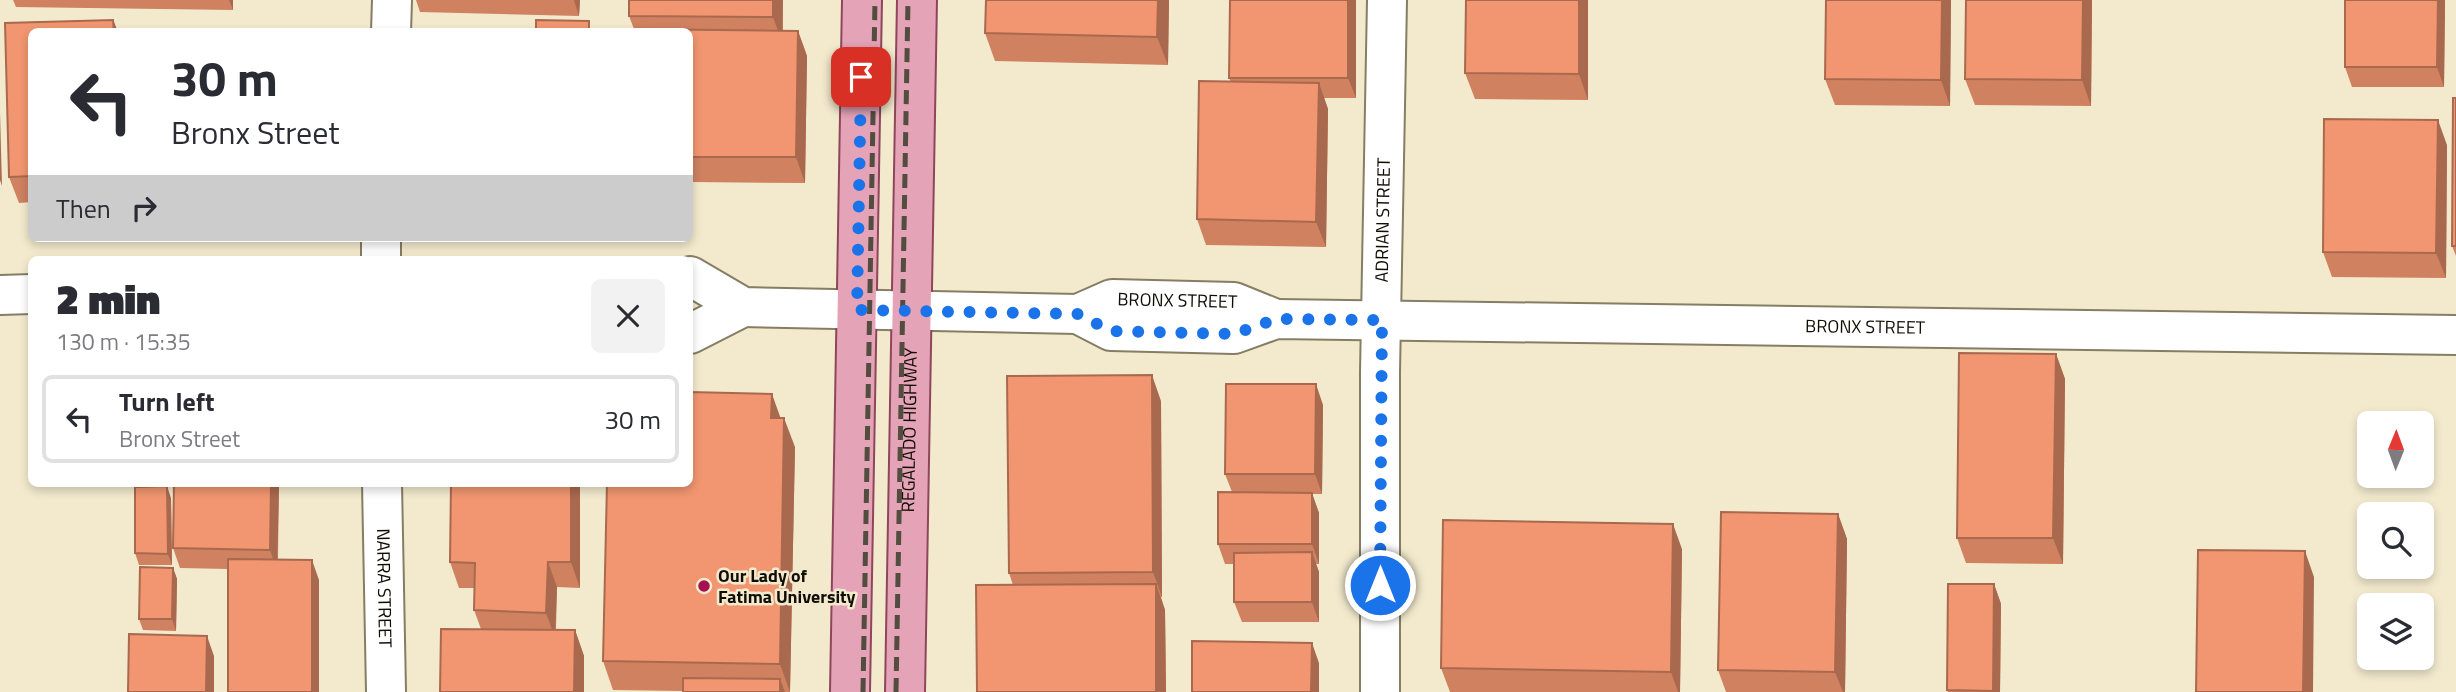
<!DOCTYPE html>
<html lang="en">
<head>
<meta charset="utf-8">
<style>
  :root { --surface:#fff; --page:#f2f2f3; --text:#2b2b33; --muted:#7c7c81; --line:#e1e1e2 }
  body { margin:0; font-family:"Titillium Web",sans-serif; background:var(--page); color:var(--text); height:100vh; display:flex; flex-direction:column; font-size:26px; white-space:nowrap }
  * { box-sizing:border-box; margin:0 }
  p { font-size:23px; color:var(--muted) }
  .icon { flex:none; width:38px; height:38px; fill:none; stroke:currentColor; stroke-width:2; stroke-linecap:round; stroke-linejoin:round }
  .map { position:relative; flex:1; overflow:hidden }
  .sheet { position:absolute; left:28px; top:256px; width:665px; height:231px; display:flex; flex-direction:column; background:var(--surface); border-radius:10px; box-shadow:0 4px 10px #0003 }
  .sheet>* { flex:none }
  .hud { position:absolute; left:28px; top:28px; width:665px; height:214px; border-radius:10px; box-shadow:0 4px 10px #0003; background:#fff; color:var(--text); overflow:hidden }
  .needle { width:46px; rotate:1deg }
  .fabs { position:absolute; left:2357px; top:411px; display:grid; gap:14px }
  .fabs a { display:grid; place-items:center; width:77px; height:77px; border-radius:10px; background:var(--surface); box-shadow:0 4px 10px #0003; font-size:35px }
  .pin { position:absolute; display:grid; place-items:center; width:60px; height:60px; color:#fff; margin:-30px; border-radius:14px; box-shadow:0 4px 10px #0006 }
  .me { position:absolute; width:77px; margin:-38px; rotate:0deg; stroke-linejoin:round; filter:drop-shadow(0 0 5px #0008) }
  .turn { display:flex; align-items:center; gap:24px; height:147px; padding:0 28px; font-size:32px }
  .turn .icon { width:91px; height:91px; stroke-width:2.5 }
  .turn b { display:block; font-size:49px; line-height:60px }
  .then { display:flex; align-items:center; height:66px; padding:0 28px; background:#0003; gap:14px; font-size:26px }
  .round { display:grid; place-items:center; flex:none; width:74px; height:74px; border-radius:10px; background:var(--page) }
  .overview { display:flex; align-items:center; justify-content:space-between; height:119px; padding:0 28px }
  h1 { font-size:42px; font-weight:800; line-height:52px }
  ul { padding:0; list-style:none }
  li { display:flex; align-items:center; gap:21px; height:88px; margin:0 14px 10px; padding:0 14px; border:4px solid var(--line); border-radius:10px }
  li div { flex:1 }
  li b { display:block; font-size:26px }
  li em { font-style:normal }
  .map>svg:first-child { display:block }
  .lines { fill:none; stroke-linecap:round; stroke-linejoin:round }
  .minor-casing { stroke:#857d64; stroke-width:42 }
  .major-casing { stroke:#8e465a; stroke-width:42 }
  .minor { stroke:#fff; stroke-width:38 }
  .major { stroke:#e4a3b7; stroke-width:38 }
  .rail { stroke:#524d3f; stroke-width:5; stroke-dasharray:14 7; stroke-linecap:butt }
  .wall { fill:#cf8160 }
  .shaded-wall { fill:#a9694e }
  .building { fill:#f19670; stroke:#a9694e; stroke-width:2 }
  .route { stroke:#1a73e8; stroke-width:12; stroke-dasharray:0 21.6 }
  .poi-dot { fill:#a31050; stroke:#f3eace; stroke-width:2.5 }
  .labels { text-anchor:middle; stroke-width:5; stroke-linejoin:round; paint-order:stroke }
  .street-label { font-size:18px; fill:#100d05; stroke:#f3eace }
  .poi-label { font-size:18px; font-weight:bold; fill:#100d05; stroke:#f3eace; text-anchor:start }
</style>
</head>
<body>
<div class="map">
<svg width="2456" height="692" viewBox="0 0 2456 692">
  <rect width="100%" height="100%" fill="#f3eace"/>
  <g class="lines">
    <g class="minor-casing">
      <g id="minor">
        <path d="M391 32 392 0"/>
        <path d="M381 238V259"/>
        <path id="s1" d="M690 276 743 307 1078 314 1112 299 1234 302 1276 319"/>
        <path d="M0 295 32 294"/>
        <path id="s2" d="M1078 314 1111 331 1234 334 1276 319 2456 335"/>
        <path d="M690 334 743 307"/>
        <path id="s3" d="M382 483 386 692"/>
        <path id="s4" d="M1380 692V372L1387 0"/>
      </g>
    </g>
    <g class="major-casing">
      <g id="major">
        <path d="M850 692 862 0"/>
        <path id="s5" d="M905 692 917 0"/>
      </g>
    </g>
    <use href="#minor" class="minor"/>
    <use href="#major" class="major"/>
    <g class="rail">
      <path d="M863 692 875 0"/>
      <path d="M896 692 908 0"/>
    </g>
  </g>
  <g class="wall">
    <path d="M13 0H233V10L16 7Z"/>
    <path d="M416 0H580L579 16 420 12Z"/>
    <path d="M629 0H783V31H798L807 56 805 183 690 182V32L634 29 629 16Z"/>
    <path d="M1169 0 1168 65 995 61 985 33Z"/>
    <path d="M1230 0H1356V98H1324L1328 109 1326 247 1206 245 1197 219 1231 82 1229 78Z"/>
    <path d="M1588 0V100L1475 99 1465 73Z"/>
    <path d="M1951 0 1950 106 1835 105 1825 79Z"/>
    <path d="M1966 0H2092L2091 106 1975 105 1965 79Z"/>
    <path d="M2345 0H2445L2444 87H2352L2345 67Z"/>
    <path d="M113 20 118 32H32V202L19 203 9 177 5 23Z"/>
    <path d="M2456 98V256L2452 246Z"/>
    <path d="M2447 145 2446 278 2332 277 2323 252Z"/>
    <path d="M2056 354 2065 379 2063 564 1966 563 1957 538Z"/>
    <path d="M1161 401 1162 597H1161L1165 610 1166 692H977L1013 585 1009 573Z"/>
    <path d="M1323 405 1322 494H1312L1319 513V564H1316L1319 572V622H1242L1234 602V564H1225L1218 544 1232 492 1225 474Z"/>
    <path d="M795 447 790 692H683V691L613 690 603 661Z"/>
    <path d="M451 483H580V588L557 587 556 630H575L584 656 481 629 474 610V588H459L450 562Z"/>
    <path d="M279 486 278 559 319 580 228 569 180 568 173 548Z"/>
    <path d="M171 498 172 565H139L135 553Z"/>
    <path d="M1838 514 1847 539 1845 692H1726L1718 670Z"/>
    <path d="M1682 549 1680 692H1450L1441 668Z"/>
    <path d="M173 568 177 579 176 631 143 630 139 619Z"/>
    <path d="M1994 584 2001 604 2000 692H1948L1947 690Z"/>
  </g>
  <g class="shaded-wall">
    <path d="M229 0H233V10Z"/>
    <path d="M574 0H580L579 16Z"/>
    <path d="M773 0H783L782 42 773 17Z"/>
    <path d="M1158 0H1169L1168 65 1157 37Z"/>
    <path d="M1348 0H1356V98L1348 78Z"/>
    <path d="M1579 0H1588V100L1579 74Z"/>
    <path d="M1942 0H1951L1950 106 1941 80Z"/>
    <path d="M2083 0H2092L2091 106 2082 80Z"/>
    <path d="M2438 0H2445L2444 87 2437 67Z"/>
    <path d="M113 20 118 32H114Z"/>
    <path d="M798 31 807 56 805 183 796 157Z"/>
    <path d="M1319 83 1328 109 1326 247 1316 222Z"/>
    <path d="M0 112 2 186 0 180Z"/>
    <path d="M2438 120 2447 145 2446 278 2436 253Z"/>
    <path d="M2056 354 2065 379 2063 564 2053 538Z"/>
    <path d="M1152 375 1161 401 1162 597 1153 572Z"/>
    <path d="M1316 384 1323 405 1322 494 1315 474Z"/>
    <path d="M772 394 782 422 771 418Z"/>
    <path d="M784 418 795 447 790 692 780 664Z"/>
    <path d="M271 483H278L279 486 277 570 270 550Z"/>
    <path d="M571 483H580V588L571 562Z"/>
    <path d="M167 486 171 498 172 565 168 554Z"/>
    <path d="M1312 493 1319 513V564L1312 544Z"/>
    <path d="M1838 514 1847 539 1845 692H1843L1835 672Z"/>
    <path d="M1673 524 1682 549 1680 692H1678L1671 672Z"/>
    <path d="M2305 551 2314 577 2313 692H2303Z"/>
    <path d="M1312 552 1319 572V622L1312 602Z"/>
    <path d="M312 560 319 580V692H312Z"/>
    <path d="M548 562 557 587 555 638 546 613Z"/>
    <path d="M173 568 177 579 176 631 172 619Z"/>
    <path d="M1156 584 1165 610 1166 692H1156Z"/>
    <path d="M1994 584 2001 604 2000 692H1993Z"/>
    <path d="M575 630 584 656V692H574Z"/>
    <path d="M207 636 214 656V692H206Z"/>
    <path d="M1312 643 1319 663V692H1311Z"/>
    <path d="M780 679 785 692H780Z"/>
  </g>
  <g class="building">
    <path d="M629 0H773V17L629 16Z"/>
    <path d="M986 0H1158L1157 37 985 33Z"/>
    <path d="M1230 0H1348V78H1229Z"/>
    <path d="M1466 0H1579V74L1465 73Z"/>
    <path d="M1826 0H1942L1941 80 1825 79Z"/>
    <path d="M1966 0H2083L2082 80 1965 79Z"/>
    <path d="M2345 0H2438L2437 67H2345Z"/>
    <path d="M113 20 114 32H32V176L9 177 5 23Z"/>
    <path d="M536 20 589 21V32H536Z"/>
    <path d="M625 29 798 31 796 157H690V32H625Z"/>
    <path d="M1199 81 1319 83 1316 222 1197 219Z"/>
    <path d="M2453 98H2456V246H2452Z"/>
    <path d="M2324 119 2438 120 2436 253 2323 252Z"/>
    <path d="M1959 353 2056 354 2053 538H1957Z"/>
    <path d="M1152 375 1153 572 1009 573 1007 376Z"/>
    <path d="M1226 384H1316L1315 474H1225Z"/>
    <path d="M690 392 772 394 771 418H784L780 664 603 661 607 483H690Z"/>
    <path d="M174 483H271L270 550 173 548Z"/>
    <path d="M451 483H571V562H548L546 613 474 610 475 563 450 562Z"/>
    <path d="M167 486 168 554 135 553V487Z"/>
    <path d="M1218 492 1312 493V544H1218Z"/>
    <path d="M1721 512 1838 514 1835 672 1718 670Z"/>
    <path d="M1443 520 1673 524 1671 672 1441 668Z"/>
    <path d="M2198 550 2305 551 2303 692H2196Z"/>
    <path d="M1312 552V602H1234V553Z"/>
    <path d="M228 559 312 560V692H228Z"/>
    <path d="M140 567 173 568 172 619H139Z"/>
    <path d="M1156 584V692H977L976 585Z"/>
    <path d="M1948 584H1994L1993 691 1947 690Z"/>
    <path d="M441 629 575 630 574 692H440Z"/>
    <path d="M129 634 207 636 206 692H128Z"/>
    <path d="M1192 641 1312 643 1311 692H1192Z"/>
    <path d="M683 678 780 679V692H683Z"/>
  </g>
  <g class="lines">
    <path class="route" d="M861 77 857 310 1078 314 1111 331 1234 334 1276 319 1382 320 1380 585"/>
  </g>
  <circle class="poi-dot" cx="704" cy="586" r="7"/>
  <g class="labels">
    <g class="street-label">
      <text dy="6" stroke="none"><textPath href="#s4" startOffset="472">ADRIAN STREET</textPath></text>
      <text dy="6" stroke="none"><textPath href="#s1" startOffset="499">BRONX STREET</textPath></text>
      <text dy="6" stroke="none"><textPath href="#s2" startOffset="794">BRONX STREET</textPath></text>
      <text dy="6" stroke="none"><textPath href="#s5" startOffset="262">REGALADO HIGHWAY</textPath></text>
      <text dy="6" stroke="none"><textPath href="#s3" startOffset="105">NARRA STREET</textPath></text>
    </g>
    <g class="poi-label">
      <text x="718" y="582">Our Lady of<tspan x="718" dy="21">Fatima University</tspan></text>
    </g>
  </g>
</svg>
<div class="fabs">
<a><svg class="needle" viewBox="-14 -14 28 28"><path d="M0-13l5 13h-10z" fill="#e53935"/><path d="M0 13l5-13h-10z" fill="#7c7c81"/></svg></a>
<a><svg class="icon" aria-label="search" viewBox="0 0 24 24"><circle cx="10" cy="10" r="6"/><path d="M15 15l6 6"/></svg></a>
<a><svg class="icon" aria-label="layers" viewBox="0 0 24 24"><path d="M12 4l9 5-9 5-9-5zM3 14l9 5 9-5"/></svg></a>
</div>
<div class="pin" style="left:861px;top:77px;background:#d93025"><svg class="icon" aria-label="arrive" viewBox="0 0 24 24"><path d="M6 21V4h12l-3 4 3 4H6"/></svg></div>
<svg class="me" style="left:1380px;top:585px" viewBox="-20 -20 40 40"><circle r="17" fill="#1a73e8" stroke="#fff" stroke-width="3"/><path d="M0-11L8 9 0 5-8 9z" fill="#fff"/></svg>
<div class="hud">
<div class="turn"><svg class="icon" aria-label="left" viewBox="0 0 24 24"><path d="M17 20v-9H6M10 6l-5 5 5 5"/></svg><div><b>30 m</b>Bronx Street</div></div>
<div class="then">Then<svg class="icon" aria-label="right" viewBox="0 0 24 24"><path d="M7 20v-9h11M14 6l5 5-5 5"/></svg></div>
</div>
<section class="sheet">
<div class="overview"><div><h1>2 min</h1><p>130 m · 15:35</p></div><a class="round"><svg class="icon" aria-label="close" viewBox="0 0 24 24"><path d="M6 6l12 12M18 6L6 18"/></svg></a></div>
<ul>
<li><svg class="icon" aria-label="left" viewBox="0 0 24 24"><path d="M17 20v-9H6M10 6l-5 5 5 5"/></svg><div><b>Turn left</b><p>Bronx Street</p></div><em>30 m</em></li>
</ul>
</section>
</div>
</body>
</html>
